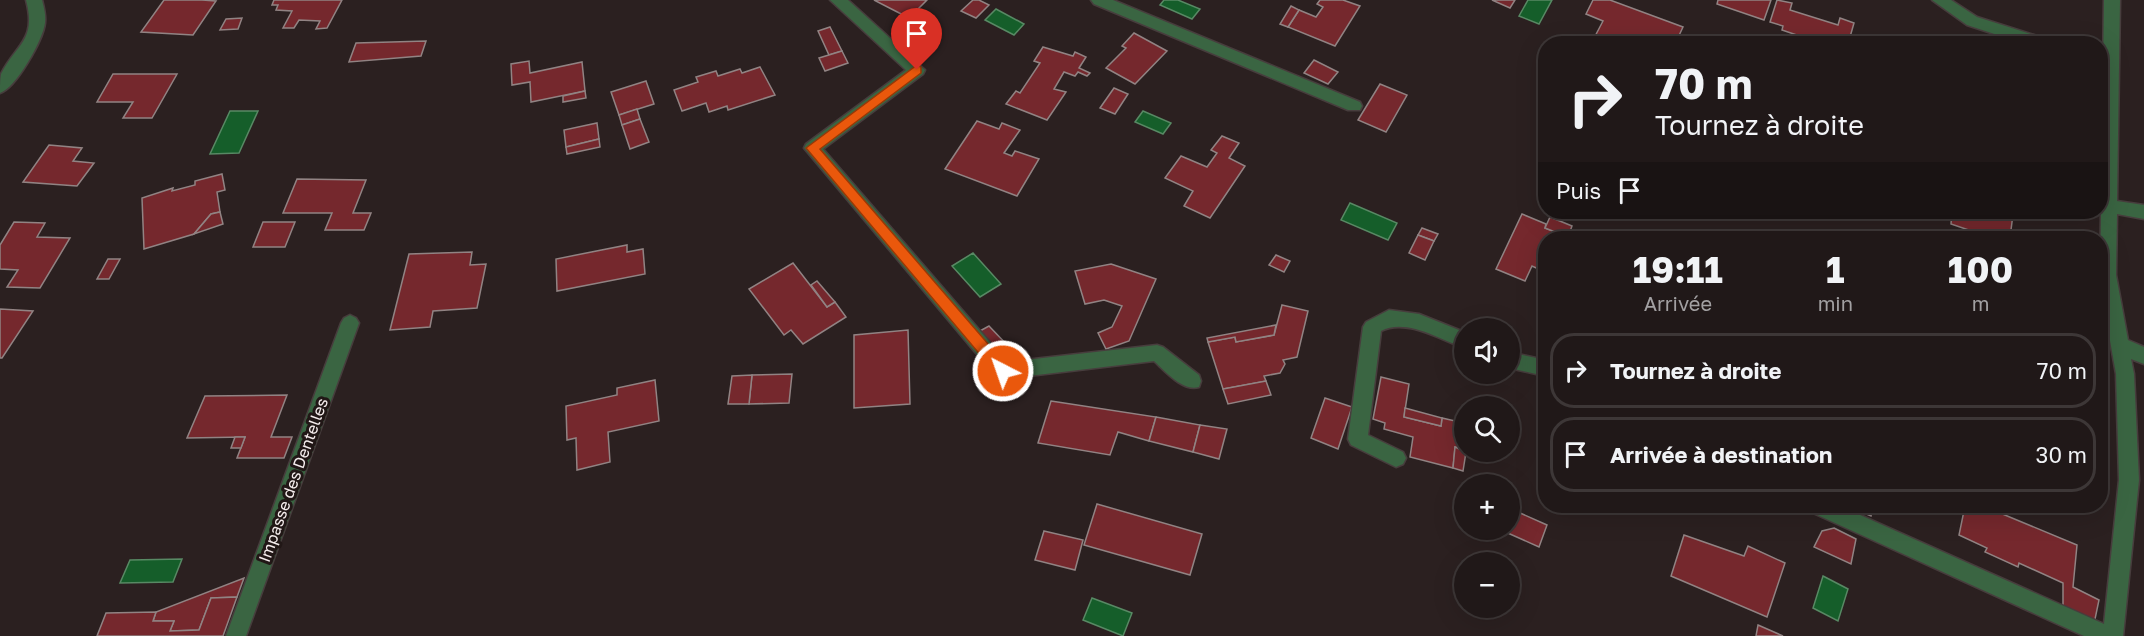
<!DOCTYPE html>
<html lang="fr">
<head>
<meta charset="utf-8">
<style>
  :root { --surface:#201818; --page:#282121; --text:#f1f3f6; --muted:#a2a0a2; --line:#3d3737 }
  body { margin:0; font-family:"Golos Text",sans-serif; background:var(--page); color:var(--text); height:100vh; display:flex; flex-direction:column; font-size:22px; white-space:nowrap }
  * { box-sizing:border-box; margin:0 }
  p { font-size:20px; color:var(--muted) }
  .icon { flex:none; width:33px; height:33px; fill:none; stroke:currentColor; stroke-width:2; stroke-linecap:round; stroke-linejoin:round }
  .map { position:relative; flex:1; overflow:hidden }
  .drawer { position:absolute; left:1538px; top:231px; width:570px; height:282px; display:flex; flex-direction:column; background:var(--surface); border-radius:24px; box-shadow:0 6px 24px #0002,0 0 0 2px var(--line) }
  .drawer>* { flex:none }
  .top-card { position:absolute; left:1538px; top:36px; width:570px; height:183px; border-radius:24px; box-shadow:0 6px 24px #0002,0 0 0 2px var(--line); background:#201818; color:var(--text); overflow:hidden }
  .tools { position:absolute; left:1454px; top:318px; display:grid; gap:12px }
  .tools a { display:grid; place-items:center; width:66px; height:66px; border-radius:50%; background:var(--surface); box-shadow:0 6px 24px #0002,0 0 0 2px var(--line); font-size:30px }
  .pin { position:absolute; display:grid; place-items:center; width:51px; height:51px; color:#fff; margin:-62px -26px; border-radius:50% 50% 50% 0; rotate:-45deg; box-shadow:0 0 6px #0007 }
  .pin .icon { rotate:45deg }
  .me { position:absolute; width:66px; margin:-33px; rotate:319deg; stroke-linejoin:round; filter:drop-shadow(0 0 4px #0008) }
  .turn { display:flex; align-items:center; gap:21px; height:126px; padding:0 18px; font-size:27px }
  .turn .icon { width:78px; height:78px; stroke-width:2.5 }
  .turn b { display:block; font-size:42px; line-height:51px }
  .then { display:flex; align-items:center; height:57px; padding:0 18px; background:#0003; gap:12px; font-size:22px }
  .eta { display:flex; justify-content:space-evenly; align-items:center; height:102px; text-align:center }
  .eta b { font-size:36px; font-weight:700; line-height:42px }
  ul { padding:0; list-style:none }
  li { display:flex; align-items:center; gap:18px; height:75px; margin:0 12px 9px; padding:0 6px; border:3px solid var(--line); border-radius:24px }
  li div { flex:1 }
  li b { display:block; font-size:22px }
  li em { font-style:normal }
  .map>svg:first-child { display:block }
  .water { fill:#155e2a; stroke:#588964; stroke-width:1.5 }
  .building { fill:#75282d; stroke:#918383; stroke-width:1.5 }
  .lines { fill:none; stroke-linecap:round; stroke-linejoin:round }
  .minor-casing { stroke:#473d3d; stroke-width:3 }
  .minor { fill:#3a6542; fill-rule:evenodd }
  .route { fill:#ea580c; stroke:#983908; stroke-width:1.5 }
  .labels { text-anchor:middle; stroke-width:6; stroke-linejoin:round; paint-order:stroke }
  .street-label { font-size:16px; fill:#f4ecec; stroke:#211716 }
</style>
</head>
<body>
<div class="map">
<svg width="2144" height="636" viewBox="0 0 2144 636">
  <rect width="100%" height="100%" fill="#2b2020"/>
  <g class="water">
    <path d="M1164 0H1178L1200 9 1192 19 1160 5Z"/>
    <path d="M1528 0H1552L1539 24 1519 16Z"/>
    <path d="M996 9 1024 24 1014 35 985 20Z"/>
    <path d="M230 111H258L239 153 210 154Z"/>
    <path d="M1143 111 1171 123 1163 134 1135 122Z"/>
    <path d="M1350 203 1397 223 1388 240 1341 220Z"/>
    <path d="M973 253 1001 284 980 297 952 266Z"/>
    <path d="M182 559 173 582 120 583 130 560Z"/>
    <path d="M1823 576 1848 589 1838 621 1813 608Z"/>
    <path d="M1092 598 1132 613 1123 636 1083 620Z"/>
  </g>
  <g class="building">
    <path d="M164 0H202L216 1 193 35 141 32Z"/>
    <path d="M274 0H342L327 28 316 29 320 21 299 20 294 28H283L292 11 276 10 278 5H272Z"/>
    <path d="M874 0H927L909 18Z"/>
    <path d="M973 0H979L989 5 976 18 961 11Z"/>
    <path d="M1320 0H1343L1360 6 1335 46 1288 27 1299 10 1316 17 1323 7 1317 4Z"/>
    <path d="M1492 0H1515L1510 8Z"/>
    <path d="M1593 0H1610L1683 27 1675 44H1654L1633 36 1629 44H1591L1603 21 1586 14Z"/>
    <path d="M1718 0H1771L1764 20 1717 4Z"/>
    <path d="M1777 0 1792 3 1790 10 1838 25 1840 18 1854 23 1848 44H1823L1782 30 1783 26 1770 22Z"/>
    <path d="M1291 6 1299 10 1288 27 1280 24Z"/>
    <path d="M242 18 238 29 220 30 226 19Z"/>
    <path d="M830 27 842 51 829 55 818 31Z"/>
    <path d="M1134 33 1167 51 1135 84 1106 68 1126 48 1122 46Z"/>
    <path d="M426 41 421 56 349 62 356 43Z"/>
    <path d="M1043 47 1073 56 1075 52 1086 57 1079 68 1090 73 1087 76 1078 72 1075 76 1064 72 1054 89 1066 92 1047 120 1006 104 1016 91 1020 93 1040 63 1034 61Z"/>
    <path d="M842 51 848 63 825 71 819 58Z"/>
    <path d="M1314 60 1338 72 1328 84 1304 73Z"/>
    <path d="M529 61 530 73 582 62 585 91 531 102 530 82 512 85 511 64Z"/>
    <path d="M760 67 775 95 728 110 727 106 709 112 706 103 682 111 674 90 698 82 696 77 716 71 718 76 740 69 742 73Z"/>
    <path d="M113 74H177L152 118H123L133 102H97Z"/>
    <path d="M646 81 654 104 619 115 611 92Z"/>
    <path d="M1380 84 1407 95 1386 132 1358 120Z"/>
    <path d="M1114 88 1128 94 1115 114 1100 108Z"/>
    <path d="M585 91 586 98 563 102V96Z"/>
    <path d="M637 109 640 119 622 125 619 115Z"/>
    <path d="M640 119 649 142 630 149 622 125Z"/>
    <path d="M977 121 999 129 1002 123 1020 130 1004 153 1012 156 1015 151 1039 159 1017 196 945 169Z"/>
    <path d="M597 123 599 139 566 147 564 130Z"/>
    <path d="M1222 136 1239 143 1229 158 1245 166 1210 218 1184 206 1193 191 1165 178 1181 156 1207 167 1217 153 1211 150Z"/>
    <path d="M599 139 600 147 567 154 566 147Z"/>
    <path d="M49 145 82 148 73 161 94 163 77 186 23 182Z"/>
    <path d="M222 174 225 190 217 192 220 212 211 214 194 234 144 249 142 198 173 188 172 191 195 185V181Z"/>
    <path d="M297 179 366 180 353 213H371L364 230H325L332 213H283Z"/>
    <path d="M220 212 223 224 194 234 211 214Z"/>
    <path d="M1952 212H2006L2013 214 2010 238H1992L1951 224Z"/>
    <path d="M1522 214 1546 224 1545 228 1571 238H1545V272L1532 266 1525 281 1496 269Z"/>
    <path d="M1550 217 1572 226 1568 237 1545 228Z"/>
    <path d="M14 222 45 223 37 237 70 238 40 288 7 287 18 270 0 269V245Z"/>
    <path d="M263 222H295L285 247H253Z"/>
    <path d="M1422 228 1438 234 1434 241 1418 235Z"/>
    <path d="M1418 235 1434 241 1425 260 1409 253Z"/>
    <path d="M627 245V252L643 249 645 274 557 291 556 259Z"/>
    <path d="M472 252 470 265 486 264 477 308 433 311 430 327 390 330 409 254Z"/>
    <path d="M1276 255 1290 261 1284 272 1269 265Z"/>
    <path d="M108 259H120L109 279H97Z"/>
    <path d="M793 263 827 307 835 302 846 317 803 344 791 330 784 335 749 289Z"/>
    <path d="M1111 264 1156 279 1129 341 1106 349 1098 333 1112 327 1122 306 1104 300 1085 304 1075 271Z"/>
    <path d="M817 281 835 302 827 307 811 285Z"/>
    <path d="M1282 305 1308 311 1297 357 1283 360 1285 364 1280 373 1264 376 1266 381 1223 389 1208 342 1235 337 1236 342 1274 335Z"/>
    <path d="M0 309 33 311 2 358H0Z"/>
    <path d="M1276 325 1274 335 1236 342 1235 337 1208 342 1207 338Z"/>
    <path d="M989 326 1008 346 1002 359 978 332Z"/>
    <path d="M908 330 910 404 854 408V335Z"/>
    <path d="M792 374 789 403 749 404 752 375Z"/>
    <path d="M752 375 749 404H728L732 376Z"/>
    <path d="M1381 377 1409 384 1404 417 1441 426 1442 418 1464 423V450L1455 447 1453 468 1410 457 1413 437 1384 429 1385 423 1373 419Z"/>
    <path d="M655 380 659 421 608 432 610 462 577 470 576 438 567 440 566 406 617 395V388Z"/>
    <path d="M1266 381 1271 395 1228 404 1223 389Z"/>
    <path d="M287 395 271 437H292L284 458H237L245 437 187 438 205 396Z"/>
    <path d="M1325 398 1352 407 1338 449 1311 438Z"/>
    <path d="M1051 401 1156 417 1149 441 1118 432 1110 455 1038 443Z"/>
    <path d="M1405 408 1442 418 1441 426 1404 417Z"/>
    <path d="M1156 417 1200 425 1193 452 1149 441Z"/>
    <path d="M1200 425 1227 429 1219 459 1193 452Z"/>
    <path d="M235 437H245L241 448H231Z"/>
    <path d="M1455 447 1466 452 1463 471 1453 468Z"/>
    <path d="M1097 504 1202 534 1190 575 1084 545Z"/>
    <path d="M1847 506H1873L1871 516Z"/>
    <path d="M1965 506H2001L2000 513 2077 545 2073 587 2099 600 2094 624 2063 609V583L2019 563 2018 567 1985 552 1987 548 1959 535Z"/>
    <path d="M1509 508 1547 525 1539 547 1501 530H1509Z"/>
    <path d="M1834 528 1856 539 1851 564 1814 547 1822 531Z"/>
    <path d="M1044 531 1083 540 1075 570 1035 560Z"/>
    <path d="M1684 535 1744 556 1748 546 1785 563 1767 617 1671 576Z"/>
    <path d="M244 578 237 597 211 598 199 630 170 631 174 621H153L156 612Z"/>
    <path d="M237 597 223 636H97L106 613 156 612 153 621H174L170 631 199 630 211 598Z"/>
    <path d="M1758 625 1783 636H1756Z"/>
  </g>
  <g class="lines">
    <g class="minor-casing">
      <g id="minor">
        <path d="M26 0H42C44 8 46 15 45 23 43 40 16 88 0 93 0 87 0 79 1 74 16 44 37 41 26 0Z"/>
        <path d="M830 0H848L925 70 923 74 823 149 1007 362 1157 345 1163 347 1199 375 1201 381 1199 387C1183 392 1165 371 1154 361L1003 379 996 377 804 148 806 144 906 70Z"/>
        <path d="M1091 0H1113L1360 102 1362 106 1360 110H1348L1094 4Z"/>
        <path d="M1932 0H1951L1977 17 2050 40 2052 44H2025L1967 25Z"/>
        <path d="M2104 0H2120L2117 201 2144 205V219L2117 214 2116 275 2128 340 2144 347V364L2131 359 2134 374 2139 480 2123 636H2084L1813 513 1810 506H1840L2104 624 2119 480 2116 374 2100 285Z"/>
        <path d="M1389 310 1419 314 1464 332V348C1439 339 1406 318 1381 331L1368 435 1403 452 1406 458 1403 464 1396 467 1351 445 1348 439 1363 327 1366 322Z"/>
        <path d="M350 315 356 318 359 323 246 636H226L341 323 344 318Z"/>
        <path d="M1509 352 1545 360V376L1509 368Z"/>
      </g>
    </g>
    <use href="#minor" class="minor"/>
  </g>
  <path class="route" d="M917 65 921 67V73L820 149 1008 367 1010 371 1008 376H998L806 148Z"/>
  <g class="labels">
    <g class="street-label">
      <text transform="translate(293 480) rotate(-70)" y="6">Impasse des Dentelles</text>
    </g>
  </g>
</svg>
<div class="tools">
<a><svg class="icon" aria-label="sound" viewBox="0 0 24 24"><path d="M4 9h4l5-4v14l-5-4H4zM17 9q2 3 0 6"/></svg></a>
<a><svg class="icon" aria-label="search" viewBox="0 0 24 24"><circle cx="10" cy="10" r="6"/><path d="M15 15l6 6"/></svg></a>
<a>+</a>
<a>−</a>
</div>
<div class="pin" style="left:917px;top:70px;background:#d93025"><svg class="icon" aria-label="arrive" viewBox="0 0 24 24"><path d="M6 21V4h12l-3 4 3 4H6"/></svg></div>
<svg class="me" style="left:1003px;top:371px" viewBox="-20 -20 40 40"><circle r="17" fill="#ea580c" stroke="#fff" stroke-width="3"/><path d="M0-11L8 9 0 5-8 9z" fill="#fff"/></svg>
<div class="top-card">
<div class="turn"><svg class="icon" aria-label="right" viewBox="0 0 24 24"><path d="M7 20v-9h11M14 6l5 5-5 5"/></svg><div><b>70 m</b>Tournez à droite</div></div>
<div class="then">Puis<svg class="icon" aria-label="arrive" viewBox="0 0 24 24"><path d="M6 21V4h12l-3 4 3 4H6"/></svg></div>
</div>
<section class="drawer">
<div class="eta">
<div><b>19:11</b><p>Arrivée</p></div>
<div><b>1</b><p>min</p></div>
<div><b>100</b><p>m</p></div>
</div>
<ul>
<li><svg class="icon" aria-label="right" viewBox="0 0 24 24"><path d="M7 20v-9h11M14 6l5 5-5 5"/></svg><div><b>Tournez à droite</b></div><em>70 m</em></li>
<li><svg class="icon" aria-label="arrive" viewBox="0 0 24 24"><path d="M6 21V4h12l-3 4 3 4H6"/></svg><div><b>Arrivée à destination</b></div><em>30 m</em></li>
</ul>
</section>
</div>
</body>
</html>
